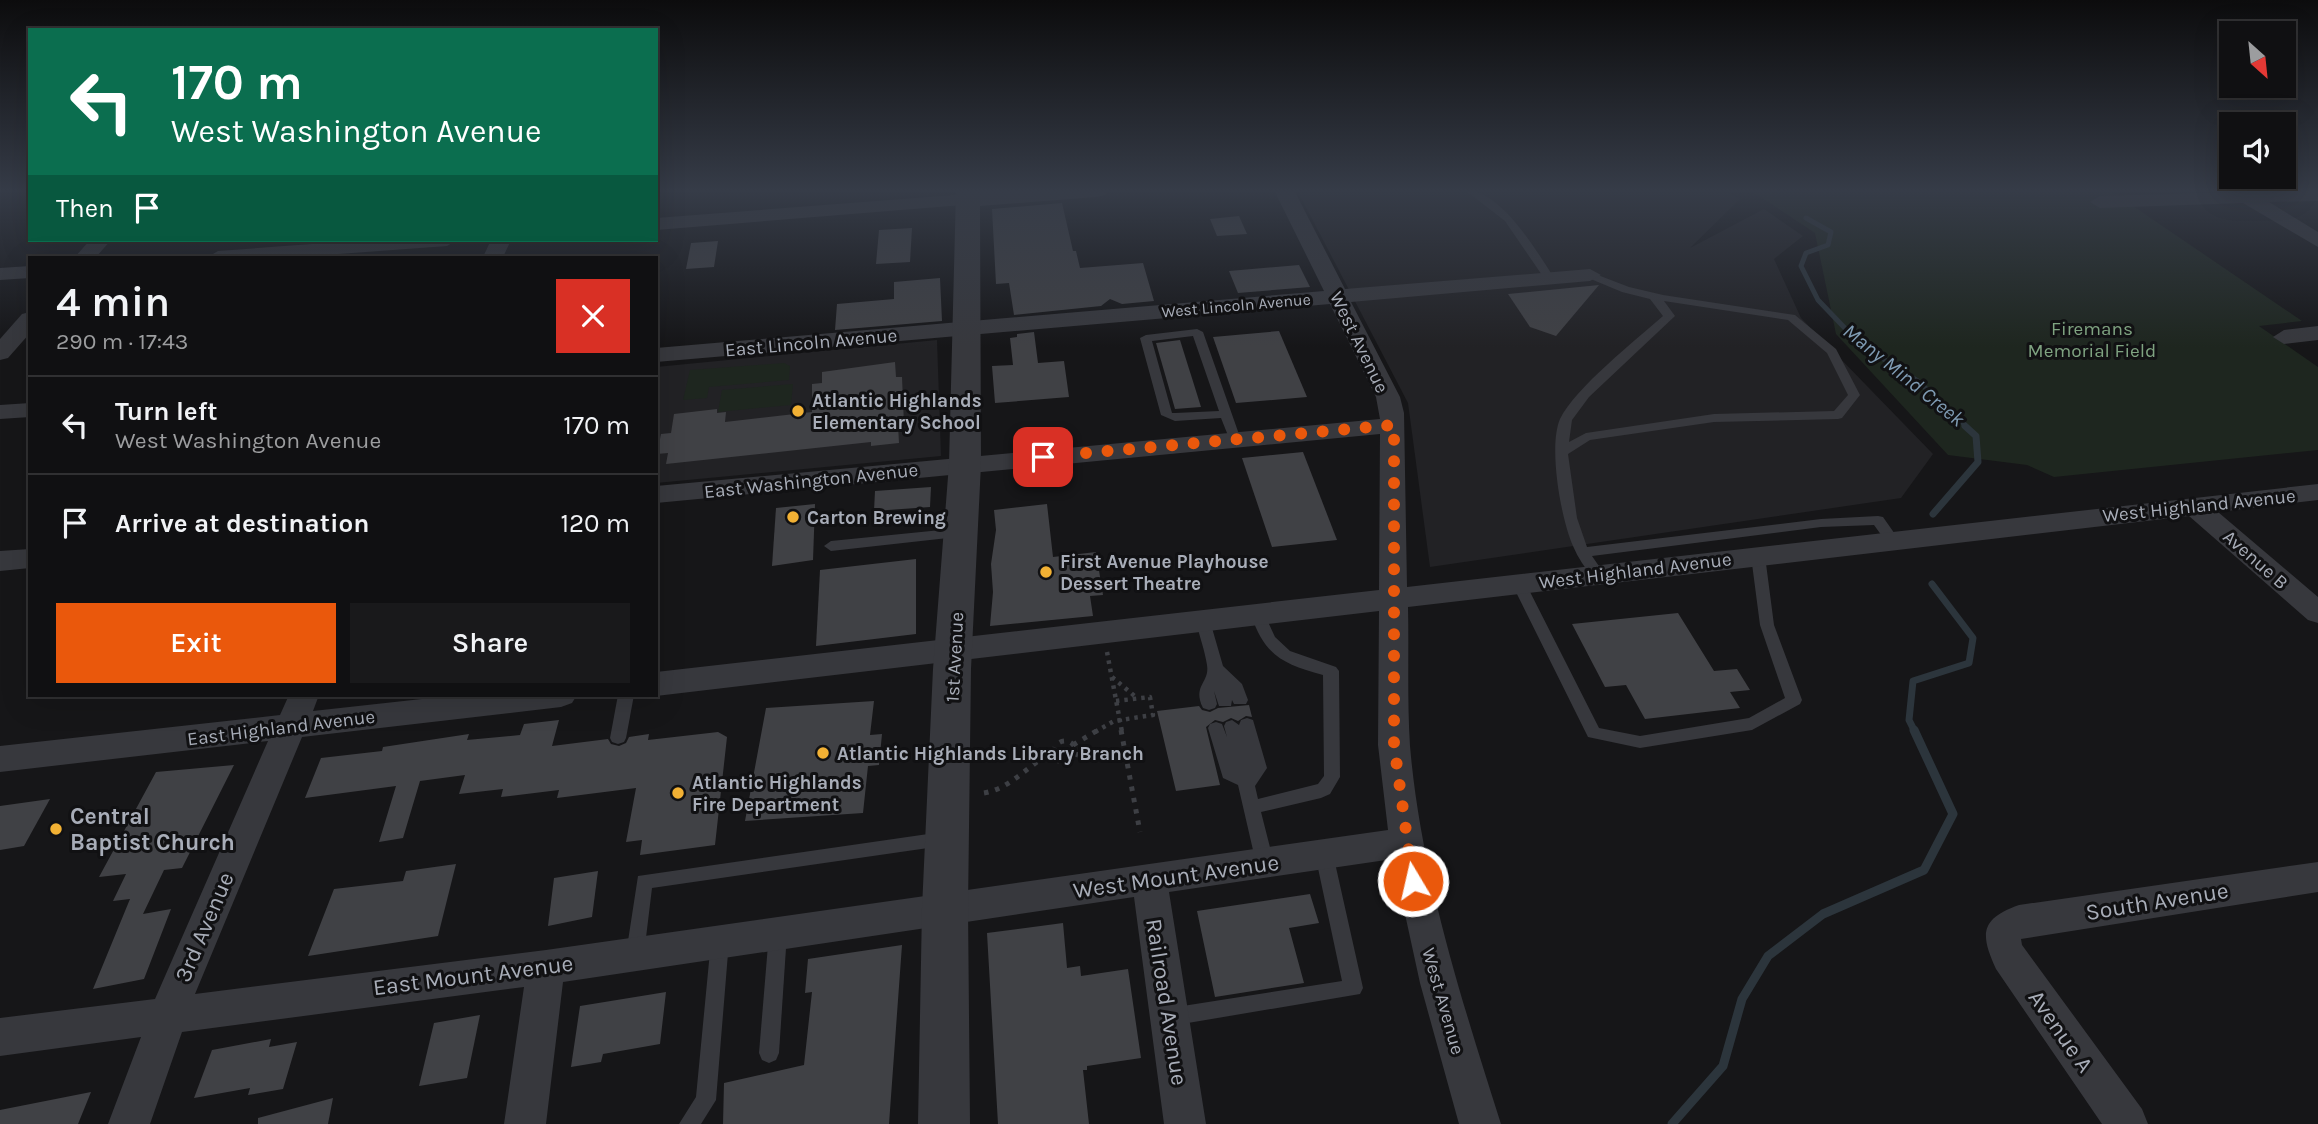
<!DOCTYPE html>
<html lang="en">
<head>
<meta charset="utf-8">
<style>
  :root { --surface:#101012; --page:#19191b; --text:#f1f3f6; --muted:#9c9d9f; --line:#303032; --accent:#ea580c }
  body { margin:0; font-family:Karla,sans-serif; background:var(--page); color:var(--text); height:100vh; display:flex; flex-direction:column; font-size:26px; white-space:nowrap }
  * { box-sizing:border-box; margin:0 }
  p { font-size:23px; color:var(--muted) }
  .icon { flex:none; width:38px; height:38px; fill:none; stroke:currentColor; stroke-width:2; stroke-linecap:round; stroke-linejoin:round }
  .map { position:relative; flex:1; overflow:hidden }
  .sheet { position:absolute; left:28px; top:256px; width:630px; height:441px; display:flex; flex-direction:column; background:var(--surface); border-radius:0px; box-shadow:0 7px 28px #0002,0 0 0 2px var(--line) }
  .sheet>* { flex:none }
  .banner { position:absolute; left:28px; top:28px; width:630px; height:214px; border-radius:0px; box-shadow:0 7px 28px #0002,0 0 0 2px var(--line); background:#0b6e4f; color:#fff; overflow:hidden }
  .needle { width:46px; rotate:153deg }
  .controls { position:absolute; left:2219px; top:21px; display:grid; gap:14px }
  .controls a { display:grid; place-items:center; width:77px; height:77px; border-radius:0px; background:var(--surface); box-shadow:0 7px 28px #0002,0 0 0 2px var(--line); font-size:35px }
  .pin { position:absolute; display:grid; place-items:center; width:60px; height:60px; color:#fff; margin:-30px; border-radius:14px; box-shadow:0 4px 10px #0006 }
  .me { position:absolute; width:77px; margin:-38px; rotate:351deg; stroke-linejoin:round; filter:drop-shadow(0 0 5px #0008) }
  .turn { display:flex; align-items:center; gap:24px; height:147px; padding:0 28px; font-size:32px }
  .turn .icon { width:91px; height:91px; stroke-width:2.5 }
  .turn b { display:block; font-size:49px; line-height:60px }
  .then { display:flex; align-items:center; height:66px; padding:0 28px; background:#0003; gap:14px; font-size:26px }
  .round { display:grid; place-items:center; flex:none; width:74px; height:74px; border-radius:0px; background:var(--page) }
  .summary { display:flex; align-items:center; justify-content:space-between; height:119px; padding:0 28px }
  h1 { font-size:42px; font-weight:600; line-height:52px }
  .primary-button { display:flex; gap:14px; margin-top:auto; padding:14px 28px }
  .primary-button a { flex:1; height:80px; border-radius:0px; background:var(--accent); color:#fff; font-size:28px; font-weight:600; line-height:80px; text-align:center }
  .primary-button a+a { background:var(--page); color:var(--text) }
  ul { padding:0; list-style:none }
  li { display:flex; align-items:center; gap:21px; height:98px; padding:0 28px; border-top:2px solid var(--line) }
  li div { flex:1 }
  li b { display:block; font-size:26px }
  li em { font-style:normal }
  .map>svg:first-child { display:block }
  .built { fill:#222225 }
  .green { fill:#1e261f }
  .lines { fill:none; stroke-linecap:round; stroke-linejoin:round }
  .stream-far2 { stroke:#2c353c; stroke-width:5 }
  .stream-far1 { stroke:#2c353c; stroke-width:7 }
  .stream { stroke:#2c353c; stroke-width:9 }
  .building { fill:#404145 }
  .path-far1 { stroke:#3d3f44; stroke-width:4.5; stroke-dasharray:3.5 5; stroke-linecap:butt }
  .path { stroke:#3d3f44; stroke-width:5; stroke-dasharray:4.5 7; stroke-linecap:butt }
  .service { fill:#37383d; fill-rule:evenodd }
  .minor { fill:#37383d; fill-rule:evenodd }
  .tertiary { fill:#37383d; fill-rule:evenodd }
  .route { stroke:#ea580c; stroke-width:12; stroke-dasharray:0 21.6 }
  .poi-dot { fill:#f2b134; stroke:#111113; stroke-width:2.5 }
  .labels { text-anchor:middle; stroke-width:6; stroke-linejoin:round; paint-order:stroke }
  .far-street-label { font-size:16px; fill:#a8adb8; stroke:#111113 }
  .park-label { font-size:19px; fill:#7fa381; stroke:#111113 }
  .street-label { font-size:19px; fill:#a8adb8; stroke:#111113 }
  .poi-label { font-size:19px; font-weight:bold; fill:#a8adb8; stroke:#111113; text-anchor:start }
  .water-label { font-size:21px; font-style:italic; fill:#7f9bb3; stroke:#111113 }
  .near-poi-label { font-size:23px; font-weight:bold; fill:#a8adb8; stroke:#111113; text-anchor:start }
  .near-street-label { font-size:23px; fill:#a8adb8; stroke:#111113 }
</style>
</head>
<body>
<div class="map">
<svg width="2318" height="1124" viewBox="0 0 2318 1124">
  <rect width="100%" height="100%" fill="#161618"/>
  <g class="built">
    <path d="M1297 190H1723L1740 199 1690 248 1764 209 1803 236 1774 259 1801 318 1933 454 1901 498 1430 567 1408 403Z"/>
    <path d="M937 340 941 456 656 483V367Z"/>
  </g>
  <g class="green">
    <path d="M1750 190H2114L2111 191 2302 321 2259 326 2318 367V450L2054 477 2027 465 1948 455 1836 334 1815 233Z"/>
    <path d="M784 363 790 366 789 380 709 387 707 398 683 400 690 370Z"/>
    <path d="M793 384 791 405 718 412 722 390Z"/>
  </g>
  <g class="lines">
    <path class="stream-far2" d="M1806 218 1831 232 1828 245 1806 253 1801 266 1818 300 1861 345 1918 381 1967 427"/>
    <g class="stream-far1">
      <path d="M1933 514 1978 462 1976 436 1965 426"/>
      <path d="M1915 732 1909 720 1913 681 1969 663 1973 638 1932 584"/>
    </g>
    <path class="stream" d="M1672 1124 1723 1066 1742 999 1768 956 1823 914 1924 870 1953 814 1914 730"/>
  </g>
  <g class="building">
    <path d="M1062 203 1073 251H1076L1080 268 1143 263 1154 301 1122 304 1110 299 1101 306 1014 315 1009 283 996 284 992 209Z"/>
    <path d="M1239 216 1247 234 1217 236 1210 219Z"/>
    <path d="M912 228 910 262 876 264 879 230Z"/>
    <path d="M718 241 714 267 686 269 691 243Z"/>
    <path d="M1299 265 1310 287 1238 293 1229 271Z"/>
    <path d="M940 278 942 321 835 330 837 304 894 299V282Z"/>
    <path d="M1599 285 1556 336 1530 327 1508 294Z"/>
    <path d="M1279 331 1307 397 1236 403 1213 337Z"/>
    <path d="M1034 332 1038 363 1064 361 1069 397 995 403 992 366 1013 365 1010 338 1017 337V334Z"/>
    <path d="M1180 340 1201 407 1175 409 1156 343Z"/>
    <path d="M895 362 896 377H902L904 425H898L899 443 871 446V442L666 464 668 453 657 454 661 434 671 433 674 414 717 409V413L726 412 725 422 812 412V384L822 383V372Z"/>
    <path d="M1303 452 1337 540 1272 547 1242 458Z"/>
    <path d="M931 487 930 507 874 511 875 491Z"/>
    <path d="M815 504 813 560 772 566 776 508Z"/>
    <path d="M1047 504 1053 557 1096 552 1103 595 1090 596 1093 616 990 626 993 592 991 564 996 530 994 510Z"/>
    <path d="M916 559V634L816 646 820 570Z"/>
    <path d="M1678 613 1714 671 1737 669 1750 690 1730 692 1740 708 1645 719 1626 685 1605 687 1572 624Z"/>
    <path d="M874 701 870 735 882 734 879 765 868 766 863 813 745 821 766 708Z"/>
    <path d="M1249 705 1252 717 1246 716 1238 721 1231 718 1223 722 1215 720 1206 727 1220 785 1176 791 1157 711 1199 706 1202 710 1210 712 1218 708Z"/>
    <path d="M559 720 552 746 608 739 611 744 619 746 626 743 629 737 649 734 648 740 718 732 727 737 715 845 640 855 642 840 626 842 636 788 557 798 559 790 501 797 503 789 459 794 465 775 420 781 403 838 379 842 396 786 305 798 321 758 382 751 383 747 469 734 467 740 520 735 524 724Z"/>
    <path d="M234 765 182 868 164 870 143 914 171 909 144 979 93 989 130 899 113 901 126 874 99 877 156 772Z"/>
    <path d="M50 799 24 846 0 850V806Z"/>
    <path d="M456 864 438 936 308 956 334 889 403 881 406 871Z"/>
    <path d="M598 871 592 917 548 926 554 878Z"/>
    <path d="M1310 894 1319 923 1289 928 1304 983 1215 997 1197 911Z"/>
    <path d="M1063 923 1067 968 1080 966 1081 976 1128 969 1141 1058 1087 1066V1070H1083L1089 1124H998L987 933Z"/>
    <path d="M902 945 889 1124H723L724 1083 804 1065 812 992 805 993 808 959Z"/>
    <path d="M666 992 660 1044 603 1054 601 1062 571 1067 580 1006Z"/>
    <path d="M480 1015 467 1078 419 1086 434 1023Z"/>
    <path d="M271 1039 269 1047 297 1042 283 1089 248 1095 250 1088 194 1098 212 1050Z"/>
    <path d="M91 1092 78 1124H0V1110Z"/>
    <path d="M333 1098 328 1124H258V1118Z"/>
  </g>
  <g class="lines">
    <g class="path-far1">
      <path d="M1107 652 1122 732"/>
      <path d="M1112 677 1137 698"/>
      <path d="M1095 732 1114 721 1153 715 1150 697 1116 701"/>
    </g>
    <g class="path">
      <path d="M1121 730 1140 832"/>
      <circle cx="1065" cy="752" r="11"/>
      <path d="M1073 745 1098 730"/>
      <path d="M984 793C1012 788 1027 765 1052 753"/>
    </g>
    <g class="service">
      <path d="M1465 190C1501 190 1535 249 1553 276L1552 278H1544L1505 221Z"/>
      <path d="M1590 272 1629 287 1663 295 1795 315 1836 349 1860 395 1842 418 1838 419 1714 422 1590 440 1568 454 1577 518 1587 547 1821 519 1878 516 1883 517 1897 537 1899 540 1897 543H1887L1874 525 1821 527 1592 556 1605 575 1603 578H1593C1585 568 1578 558 1573 546 1561 519 1548 447 1560 419 1575 388 1636 340 1663 316L1650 299 1622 292 1586 277 1585 275ZM1664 301 1788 320 1827 353 1848 395 1834 411 1714 414 1586 433 1569 442 1572 420 1589 397 1675 316Z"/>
      <path d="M1197 329 1203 332 1241 440 1239 443H1231L1221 418 1175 421 1161 415 1140 338 1146 335ZM1193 336 1219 411 1175 413H1172L1152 341Z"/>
      <path d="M961 528 966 530 968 533 966 536 831 551 824 546 831 541Z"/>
      <path d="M1758 551 1765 556 1774 625 1802 700 1800 704 1752 730 1640 748 1588 737 1512 584 1514 580 1519 579 1526 584 1599 728 1640 736 1749 718 1785 698 1760 625 1751 556Z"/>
      <path d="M1258 610 1263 611 1275 637 1290 651 1336 667 1339 671 1340 777 1330 794 1321 798 1261 812 1274 863 1271 868 1265 870 1259 868 1256 863 1238 785 1223 778 1208 728 1210 724 1216 722 1222 724 1227 737 1224 726 1226 722 1232 720 1239 725 1241 720 1247 718 1253 720 1267 768 1255 786 1258 799 1318 784 1324 776 1323 675C1283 664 1265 656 1251 615L1253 611Z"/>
      <path d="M1203 616 1208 617 1210 621 1223 666 1242 684 1248 700 1246 704H1234L1232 700 1231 706H1219L1214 691 1217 704 1215 708 1209 710 1203 708C1192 685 1210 683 1207 665 1205 651 1199 635 1196 621L1198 617Z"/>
      <path d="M618 695H634L626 738 624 742 618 744 612 742 610 738Z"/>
      <path d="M942 832 948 834 951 839 948 844 942 846 652 888 644 954 642 960 635 962 628 960 626 954 638 876Z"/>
      <path d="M1324 847 1330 849 1333 854 1363 988 1360 994 1170 1026 1163 1023 1160 1017 1163 1011 1170 1008 1342 981 1315 854 1318 849Z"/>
      <path d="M778 925 784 927 787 933 779 1053 776 1060 769 1063 762 1060 759 1053 769 933 772 927Z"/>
      <path d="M720 933 727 935 729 941 716 1100 701 1124H679L696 1097 711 941 713 935Z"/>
    </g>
    <g class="minor">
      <path d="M1274 190H1294L1345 289 1590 269 1601 275 1590 281 1351 302 1400 397 1404 413 1407 587 2318 484V500L2218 512 2318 597V623L2308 620 2189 516 1408 607C1409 653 1407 700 1410 746 1421 875 1462 1001 1501 1124H1459L1420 983 1393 859 1169 892 1206 1124H1164L1134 897 563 982 546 1124H504L524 987 182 1032 150 1124H108L141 1037 0 1056V1018L155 999 268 741 0 772V746L280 715 289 695H319L313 711 458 695H577L572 703 561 707 302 737 195 994 546 950 1388 830 1378 745 1379 611 656 696 653 695H656V672L1379 590 1380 434 656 503V486L1380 419 1376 397 1330 304 656 362V348L1324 291Z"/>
      <path d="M2318 190V201L2269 202 2318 232V247L2243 203 2100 208 2090 202 2100 196Z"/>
      <path d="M968 194 978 200 975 204 656 230V218Z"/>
      <path d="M90 240H111L96 257H75Z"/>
      <path d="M367 240H457L447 246 298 257H208L218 251Z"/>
      <path d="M491 240H511L503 257H483Z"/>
      <path d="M30 266V278L0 280V268Z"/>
      <path d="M30 312V333L8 358 0 360V339L22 314Z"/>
      <path d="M2318 326V340L2284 344 2273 337 2284 330Z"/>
      <path d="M30 403V417L0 419V405Z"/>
      <path d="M30 549V568L0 571V551Z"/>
      <path d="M2318 862V892L2021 939 2022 945 2142 1109 2148 1124H2102L1996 969C1980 934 1980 919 2019 905Z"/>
    </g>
    <path class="tertiary" d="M956 190H1108L1105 195 1096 197 980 206 981 464 971 669 968 908 970 1124H918L922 908 933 669 949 464Z"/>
  </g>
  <linearGradient id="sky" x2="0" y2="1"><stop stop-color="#0c0c0d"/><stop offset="0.55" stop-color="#363c48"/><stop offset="1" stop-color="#363c48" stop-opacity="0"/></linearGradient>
  <rect width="2318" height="347" fill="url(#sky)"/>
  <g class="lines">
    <path class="route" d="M1043 457 1394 425V745L1413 881"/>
  </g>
  <g class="poi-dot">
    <circle cx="798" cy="411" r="7"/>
    <circle cx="793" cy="517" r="7"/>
    <circle cx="1046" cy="572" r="7"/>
    <circle cx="823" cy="753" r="7"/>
    <circle cx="678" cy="793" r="7"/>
    <circle cx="56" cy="829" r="7"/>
  </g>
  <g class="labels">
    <g class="far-street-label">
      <text transform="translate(1236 305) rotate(-5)" y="6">West Lincoln Avenue</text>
    </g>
    <g class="park-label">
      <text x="2092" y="335">Firemans<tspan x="2092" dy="22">Memorial Field</tspan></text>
    </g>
    <g class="street-label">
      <text transform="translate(811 342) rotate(-5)" y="7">East Lincoln Avenue</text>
      <text transform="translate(1360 342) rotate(64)" y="7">West Avenue</text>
      <text transform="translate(811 480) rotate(-6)" y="7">East Washington Avenue</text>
      <text transform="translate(2199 505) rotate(-6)" y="7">West Highland Avenue</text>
      <text transform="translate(2256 559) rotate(41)" y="7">Avenue B</text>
      <text transform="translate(1635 570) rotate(-7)" y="7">West Highland Avenue</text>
      <text transform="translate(954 657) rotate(-87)" y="7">1st Avenue</text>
      <text transform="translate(281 727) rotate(-7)" y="7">East Highland Avenue</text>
      <text transform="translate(1444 1001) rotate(74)" y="7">West Avenue</text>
    </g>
    <g class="poi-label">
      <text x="812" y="407">Atlantic Highlands<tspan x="812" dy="22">Elementary School</tspan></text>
      <text x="807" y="524">Carton Brewing</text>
      <text x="1060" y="568">First Avenue Playhouse<tspan x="1060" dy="22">Dessert Theatre</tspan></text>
      <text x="837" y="760">Atlantic Highlands Library Branch</text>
      <text x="692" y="789">Atlantic Highlands<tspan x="692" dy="22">Fire Department</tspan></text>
    </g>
    <g class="water-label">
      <text transform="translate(1904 375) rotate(39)" y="7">Many Mind Creek</text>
    </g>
    <g class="near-poi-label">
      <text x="70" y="824">Central<tspan x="70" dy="26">Baptist Church</tspan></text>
    </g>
    <g class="near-street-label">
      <text transform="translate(1176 876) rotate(-8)" y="8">West Mount Avenue</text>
      <text transform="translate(2157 901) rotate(-9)" y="8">South Avenue</text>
      <text transform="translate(204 927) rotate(-67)" y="8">3rd Avenue</text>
      <text transform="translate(473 975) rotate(-7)" y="8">East Mount Avenue</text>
      <text transform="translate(1167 1002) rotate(81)" y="8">Railroad Avenue</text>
      <text transform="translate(2061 1031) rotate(55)" y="8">Avenue A</text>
    </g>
  </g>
</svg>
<div class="controls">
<a><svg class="needle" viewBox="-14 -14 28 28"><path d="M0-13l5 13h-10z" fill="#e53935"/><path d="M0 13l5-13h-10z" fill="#9c9d9f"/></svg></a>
<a><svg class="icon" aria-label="sound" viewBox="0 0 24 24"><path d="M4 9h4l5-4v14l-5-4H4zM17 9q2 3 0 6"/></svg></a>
</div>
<div class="pin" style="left:1043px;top:457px;background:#d93025"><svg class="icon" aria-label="arrive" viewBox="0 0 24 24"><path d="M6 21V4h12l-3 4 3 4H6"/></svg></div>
<svg class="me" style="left:1413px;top:881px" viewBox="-20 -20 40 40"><circle r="17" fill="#ea580c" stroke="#fff" stroke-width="3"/><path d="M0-11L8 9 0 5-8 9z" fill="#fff"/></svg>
<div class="banner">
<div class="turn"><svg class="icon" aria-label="left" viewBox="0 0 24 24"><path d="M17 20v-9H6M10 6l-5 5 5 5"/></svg><div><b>170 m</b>West Washington Avenue</div></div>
<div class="then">Then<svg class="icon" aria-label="arrive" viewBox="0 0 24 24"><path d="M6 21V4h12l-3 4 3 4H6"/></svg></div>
</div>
<section class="sheet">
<div class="summary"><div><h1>4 min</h1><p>290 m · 17:43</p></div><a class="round" style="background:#d93025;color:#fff"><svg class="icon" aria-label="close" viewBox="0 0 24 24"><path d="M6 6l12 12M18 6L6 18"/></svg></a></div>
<ul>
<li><svg class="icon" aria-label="left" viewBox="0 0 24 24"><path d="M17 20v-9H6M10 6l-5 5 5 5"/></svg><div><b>Turn left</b><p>West Washington Avenue</p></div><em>170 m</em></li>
<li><svg class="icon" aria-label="arrive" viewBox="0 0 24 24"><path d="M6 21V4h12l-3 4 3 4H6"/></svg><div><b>Arrive at destination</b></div><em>120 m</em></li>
</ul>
<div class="primary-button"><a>Exit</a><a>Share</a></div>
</section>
</div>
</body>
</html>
